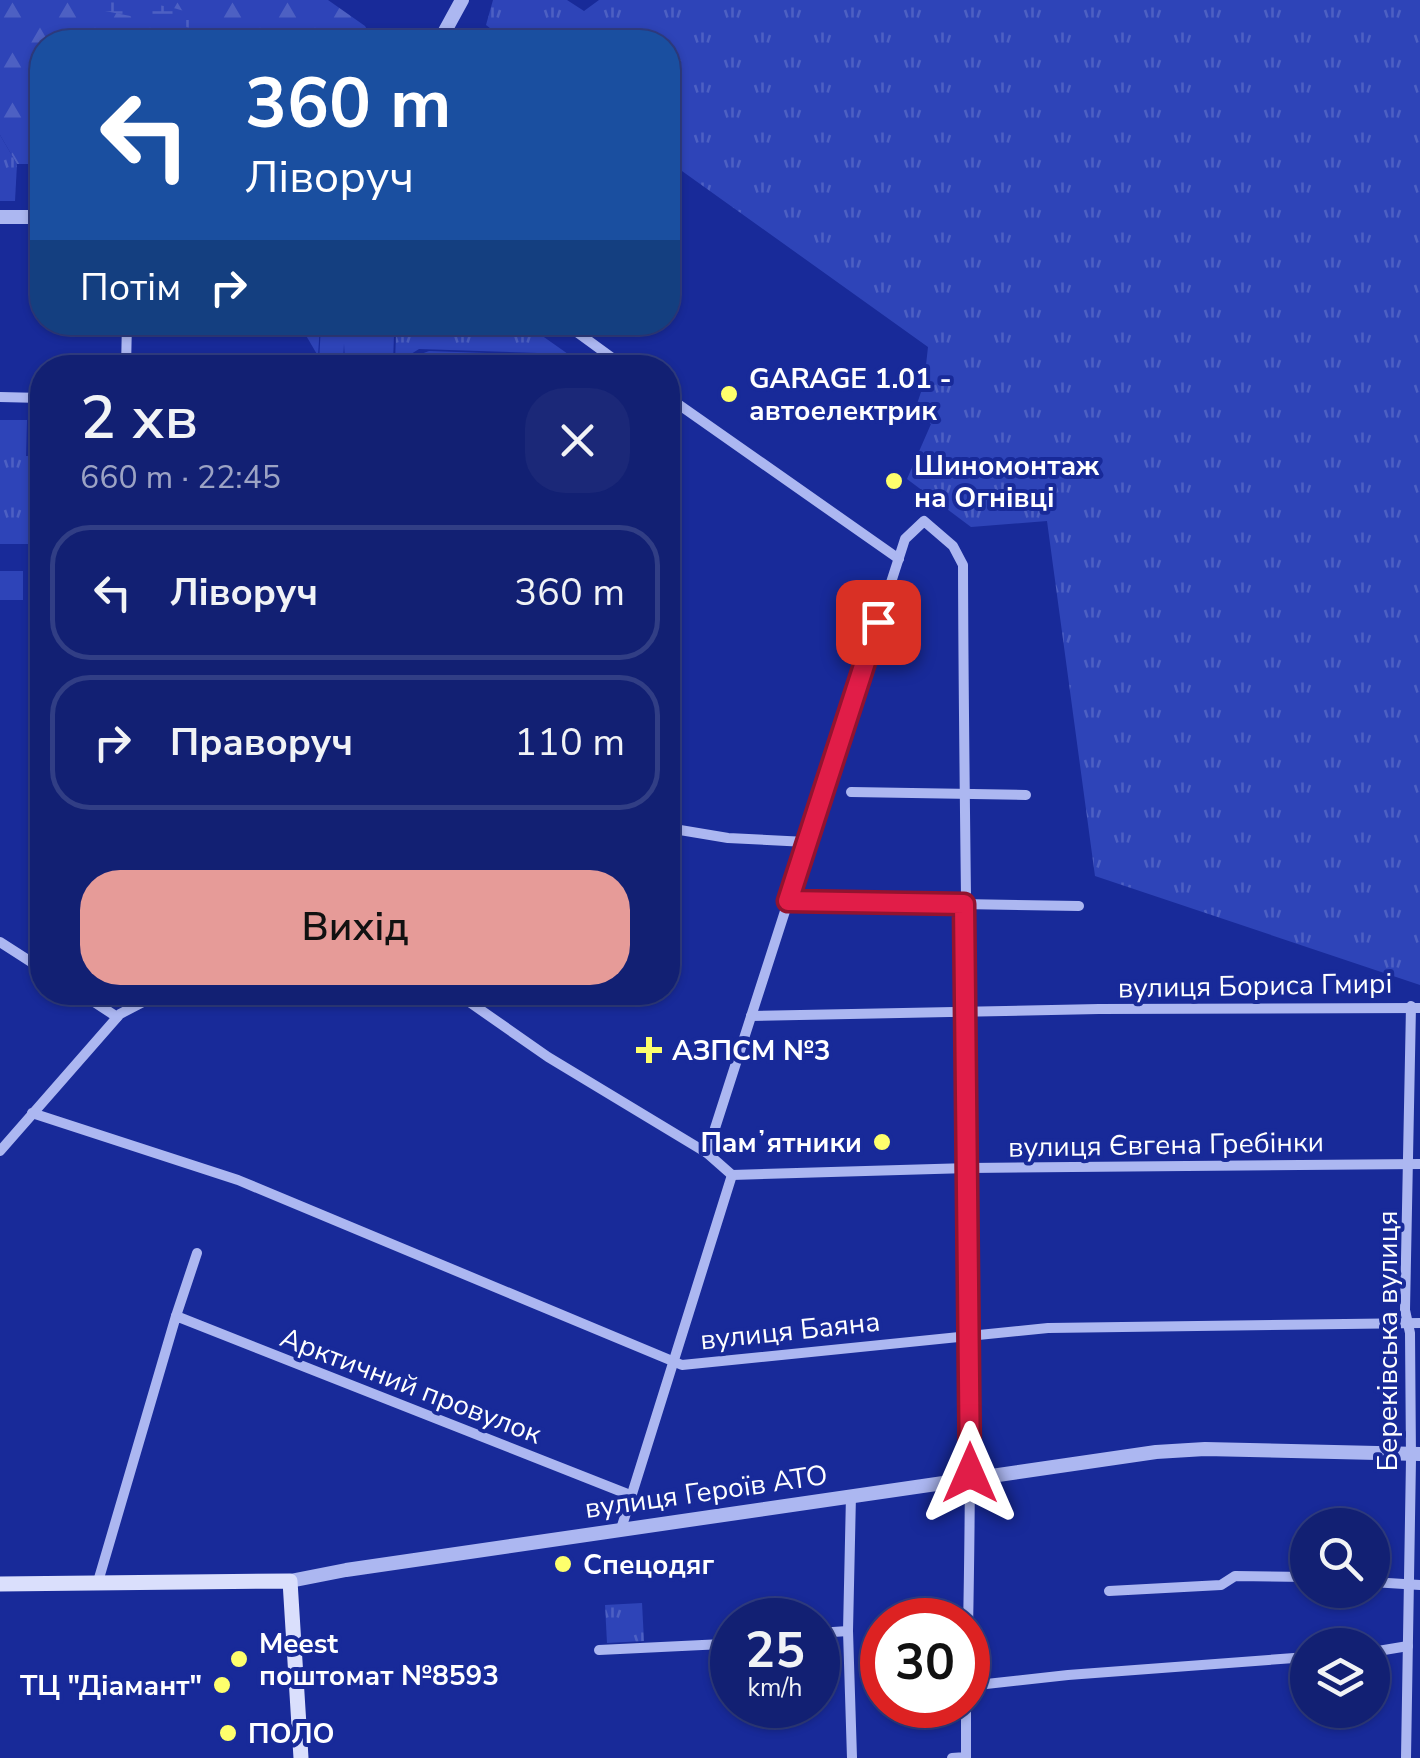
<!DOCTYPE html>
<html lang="uk">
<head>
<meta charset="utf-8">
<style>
  :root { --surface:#122073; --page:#1b2878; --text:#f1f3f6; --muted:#9ca3c4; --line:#313e85; --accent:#e69b98 }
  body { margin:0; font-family:"Nunito Sans",sans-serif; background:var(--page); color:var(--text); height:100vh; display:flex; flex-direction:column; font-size:38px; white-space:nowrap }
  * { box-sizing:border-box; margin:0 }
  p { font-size:32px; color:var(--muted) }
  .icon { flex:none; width:55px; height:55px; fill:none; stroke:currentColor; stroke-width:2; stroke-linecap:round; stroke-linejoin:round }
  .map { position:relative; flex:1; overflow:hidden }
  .sheet { position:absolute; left:30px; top:355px; width:650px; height:650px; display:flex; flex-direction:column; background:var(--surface); border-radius:40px; box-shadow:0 2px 8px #0004,0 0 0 2px var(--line) }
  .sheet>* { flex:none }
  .banner { position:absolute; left:30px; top:30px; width:650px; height:305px; border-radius:40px; box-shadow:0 2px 8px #0004,0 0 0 2px var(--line); background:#1a4fa0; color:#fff; overflow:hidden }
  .fabs { position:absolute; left:1290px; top:1508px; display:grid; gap:20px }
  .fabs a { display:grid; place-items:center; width:100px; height:100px; border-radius:50%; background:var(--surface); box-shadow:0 2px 8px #0004,0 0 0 2px var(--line); font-size:50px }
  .speed { position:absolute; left:710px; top:1598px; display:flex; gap:20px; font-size:50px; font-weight:700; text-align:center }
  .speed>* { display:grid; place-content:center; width:130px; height:130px; border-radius:50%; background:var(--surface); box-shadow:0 2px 8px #0004,0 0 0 2px var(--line); line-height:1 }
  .speed small { font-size:25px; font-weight:400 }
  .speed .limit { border:15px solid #d22; background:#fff; color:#111 }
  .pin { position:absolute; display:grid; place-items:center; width:85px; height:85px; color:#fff; margin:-42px; border-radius:20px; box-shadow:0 5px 15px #0006 }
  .me { position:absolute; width:110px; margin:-55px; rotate:0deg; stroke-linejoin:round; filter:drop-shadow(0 0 8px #0008) }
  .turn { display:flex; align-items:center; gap:35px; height:210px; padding:0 50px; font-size:45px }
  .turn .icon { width:130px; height:130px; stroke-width:2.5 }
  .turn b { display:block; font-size:70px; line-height:85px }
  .then { display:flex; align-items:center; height:95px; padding:0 50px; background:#0003; gap:20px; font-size:38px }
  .round { display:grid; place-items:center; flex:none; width:105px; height:105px; border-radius:40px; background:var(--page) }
  .headline { display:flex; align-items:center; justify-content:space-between; height:170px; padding:0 50px }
  h1 { font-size:60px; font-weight:600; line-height:75px }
  .cta { display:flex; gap:20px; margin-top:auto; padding:20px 50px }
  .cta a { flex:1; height:115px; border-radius:40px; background:var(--accent); color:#111; font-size:40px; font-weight:600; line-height:115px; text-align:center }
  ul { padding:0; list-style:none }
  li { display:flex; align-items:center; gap:30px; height:135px; margin:0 20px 15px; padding:0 30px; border:5px solid var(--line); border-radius:40px }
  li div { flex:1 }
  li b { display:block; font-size:38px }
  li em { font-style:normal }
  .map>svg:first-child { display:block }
  .grass { fill:url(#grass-tufts) }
  .forest { fill:url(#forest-firs) }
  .wetland { fill:url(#wetland-marsh) }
  .pitch { fill:#2e44b8 }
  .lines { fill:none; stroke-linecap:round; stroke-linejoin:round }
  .stream { stroke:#9eadf4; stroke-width:4 }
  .minor { stroke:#acb7f1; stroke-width:10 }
  .tertiary { stroke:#acb7f1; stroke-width:14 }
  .secondary { stroke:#dadffc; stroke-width:15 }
  .route-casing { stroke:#92132f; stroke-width:25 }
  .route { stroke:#e11d48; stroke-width:18 }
  .poi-dot { fill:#feff6c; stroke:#182a99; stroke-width:4 }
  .labels { text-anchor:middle; stroke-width:8; stroke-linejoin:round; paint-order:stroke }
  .poi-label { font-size:28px; font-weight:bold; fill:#fff; stroke:#182a99; text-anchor:start }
  .street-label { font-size:28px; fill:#fff; stroke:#182a99 }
</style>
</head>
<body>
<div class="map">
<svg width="1420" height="1758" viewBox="0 0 1420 1758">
  <defs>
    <pattern id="grass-tufts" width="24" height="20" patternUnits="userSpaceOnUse" patternTransform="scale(2.5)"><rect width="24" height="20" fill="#2e44b8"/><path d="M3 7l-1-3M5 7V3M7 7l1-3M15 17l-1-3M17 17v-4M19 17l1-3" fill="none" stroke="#4d60c3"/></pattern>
    <pattern id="forest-firs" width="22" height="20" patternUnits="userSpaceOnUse" patternTransform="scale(2.5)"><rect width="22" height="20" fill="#2e44b8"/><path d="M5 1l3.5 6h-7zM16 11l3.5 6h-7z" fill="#4d60c3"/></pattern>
    <pattern id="wetland-marsh" width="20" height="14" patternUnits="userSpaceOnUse" patternTransform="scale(2.5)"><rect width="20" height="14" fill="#2e44b8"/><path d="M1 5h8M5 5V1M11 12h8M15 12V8" fill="none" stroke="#4d60c3"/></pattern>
  </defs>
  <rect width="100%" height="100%" fill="#182a99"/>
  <g class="grass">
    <path d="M493 0H567L584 11 599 0H1420V985L1095 876 1047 521 971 527 907 479 931 424 914 413 924 383 928 347 668 161V42H508L486 25Z"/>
    <path d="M0 135 17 164 15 201H0Z"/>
    <path d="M304 323H524L568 354 419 349 395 364 396 333 346 331 344 325 320 324 318 356 304 332Z"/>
    <path d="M0 420H27L26 456H42V544H0Z"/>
    <path d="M642 1603 644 1641 607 1643 605 1605Z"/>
  </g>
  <path class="forest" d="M0 0H328L365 26 374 42H42V164H17L0 135Z"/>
  <path class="wetland" d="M69 0C119 0 194 0 226 35L95 9Z"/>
  <g class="pitch">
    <path d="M321 325 344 326 345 334 394 335 393 364 345 362 344 344 343 362 319 361Z"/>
    <path d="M429 351 542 355 556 360 561 367H410L418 355Z"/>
    <rect x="0" y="571" width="23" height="29"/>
  </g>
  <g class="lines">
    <path class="stream" d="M226 35 246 42"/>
    <g class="minor">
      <path d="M563 322 626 368"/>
      <path d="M126 368 127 322"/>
      <path d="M0 397 42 398"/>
      <path d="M668 397 899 559"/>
      <path d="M668 431 678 405"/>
      <path d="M851 792 1026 795"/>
      <path d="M668 828 728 838 807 842"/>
      <path d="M788 901 1079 906"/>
      <path d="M0 942 42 969"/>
      <path d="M79 992 117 1017"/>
      <path d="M455 992 548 1057 707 1153 732 1175"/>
      <path d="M751 1016 1099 1009 1420 1008"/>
      <path d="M32 1113 238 1180 682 1365 1048 1328 1420 1323"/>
      <path d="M0 1151 120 1014 162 992"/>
      <path d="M707 1153 905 539 924 521 953 546 963 565C964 920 975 1275 968 1629"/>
      <path d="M732 1175 969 1168 1420 1164"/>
      <path d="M176 1316 197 1253"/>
      <path d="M851 1495 848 1631 852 1758"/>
      <path d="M621 1529 732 1175"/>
      <path d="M1372 1582 1420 1585"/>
      <path d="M97 1585 176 1316 630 1495"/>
      <path d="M1109 1591 1221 1585 1235 1576 1308 1577"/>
      <path d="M818 1633 848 1631"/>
      <path d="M599 1650 723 1644 732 1639"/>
      <path d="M1372 1652 1408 1646"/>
      <path d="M968 1686 1068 1675 1308 1657"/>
      <path d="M952 1758 966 1757V1705"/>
      <path d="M1406 1758 1411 1459 1410 1333 1405 1310 1411 1006"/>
    </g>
    <g class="tertiary">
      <path d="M439 42 462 0"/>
      <path d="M0 217H42"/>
      <path d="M290 1581 346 1570 1156 1452 1205 1449 1420 1454"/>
    </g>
    <path class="secondary" d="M0 1584 290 1581 301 1758"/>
  </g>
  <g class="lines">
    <g class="route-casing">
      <path id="route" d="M878 622 788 901 964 904 970 1473"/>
    </g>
    <use href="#route" class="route"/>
  </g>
  <g class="poi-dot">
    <circle cx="729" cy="394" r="10"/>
    <circle cx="894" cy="481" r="10"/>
    <path d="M644 1035h10v10h10v10h-10v10h-10v-10h-10v-10h10z"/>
    <circle cx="882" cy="1142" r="10"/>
    <circle cx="563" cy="1564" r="10"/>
    <circle cx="239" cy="1659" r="10"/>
    <circle cx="222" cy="1685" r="10"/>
    <circle cx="228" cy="1733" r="10"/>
  </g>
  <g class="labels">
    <g class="poi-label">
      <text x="749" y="388">GARAGE 1.01 -<tspan x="749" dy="32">автоелектрик</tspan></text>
      <text x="914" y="475">Шиномонтаж<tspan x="914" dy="32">на Огнівці</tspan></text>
      <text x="672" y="1060">АЗПСМ №3</text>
      <text x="862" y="1152" text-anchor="end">Памʼятники</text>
      <text x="583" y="1574">Спецодяг</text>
      <text x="259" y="1653">Meest<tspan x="259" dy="32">поштомат №8593</tspan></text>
      <text x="202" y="1695" text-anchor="end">ТЦ "Діамант"</text>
      <text x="248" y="1743">ПОЛО</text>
    </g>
    <g class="street-label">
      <text transform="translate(1255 985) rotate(-1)" y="10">вулиця Бориса Гмирі</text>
      <text transform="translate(1166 1144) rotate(-1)" y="10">вулиця Євгена Гребінки</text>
      <text transform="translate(790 1330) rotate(-6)" y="10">вулиця Баяна</text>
      <text transform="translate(1387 1341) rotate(-90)" y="10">Береківська вулиця</text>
      <text transform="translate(411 1385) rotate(21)" y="10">Арктичний провулок</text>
      <text transform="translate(706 1491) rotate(-8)" y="10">вулиця Героїв АТО</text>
    </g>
  </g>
</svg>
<div class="fabs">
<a><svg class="icon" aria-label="search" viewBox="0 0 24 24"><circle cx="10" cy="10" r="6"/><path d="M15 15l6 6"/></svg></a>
<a><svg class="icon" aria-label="layers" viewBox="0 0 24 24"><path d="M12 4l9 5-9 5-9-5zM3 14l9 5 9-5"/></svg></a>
</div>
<div class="speed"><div>25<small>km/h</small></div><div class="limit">30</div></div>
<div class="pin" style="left:878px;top:622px;background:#d93025"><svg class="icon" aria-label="arrive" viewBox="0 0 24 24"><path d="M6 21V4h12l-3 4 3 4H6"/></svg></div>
<svg class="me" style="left:970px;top:1473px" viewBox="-20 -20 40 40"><path d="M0-17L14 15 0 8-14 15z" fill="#e11d48" stroke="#fff" stroke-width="4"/></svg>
<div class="banner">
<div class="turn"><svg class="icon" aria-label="left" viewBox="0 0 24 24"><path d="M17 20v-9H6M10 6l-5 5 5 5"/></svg><div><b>360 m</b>Ліворуч</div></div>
<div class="then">Потім<svg class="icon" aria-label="right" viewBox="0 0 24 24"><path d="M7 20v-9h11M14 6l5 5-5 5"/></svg></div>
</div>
<section class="sheet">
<div class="headline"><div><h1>2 хв</h1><p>660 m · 22:45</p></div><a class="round"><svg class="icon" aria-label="close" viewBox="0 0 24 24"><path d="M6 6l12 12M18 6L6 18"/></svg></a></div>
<ul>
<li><svg class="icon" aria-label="left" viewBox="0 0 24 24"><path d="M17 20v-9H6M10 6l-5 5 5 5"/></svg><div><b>Ліворуч</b></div><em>360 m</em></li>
<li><svg class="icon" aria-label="right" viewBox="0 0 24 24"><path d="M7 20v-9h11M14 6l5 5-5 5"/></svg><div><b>Праворуч</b></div><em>110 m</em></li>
</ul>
<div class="cta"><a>Вихід</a></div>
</section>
</div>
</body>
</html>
